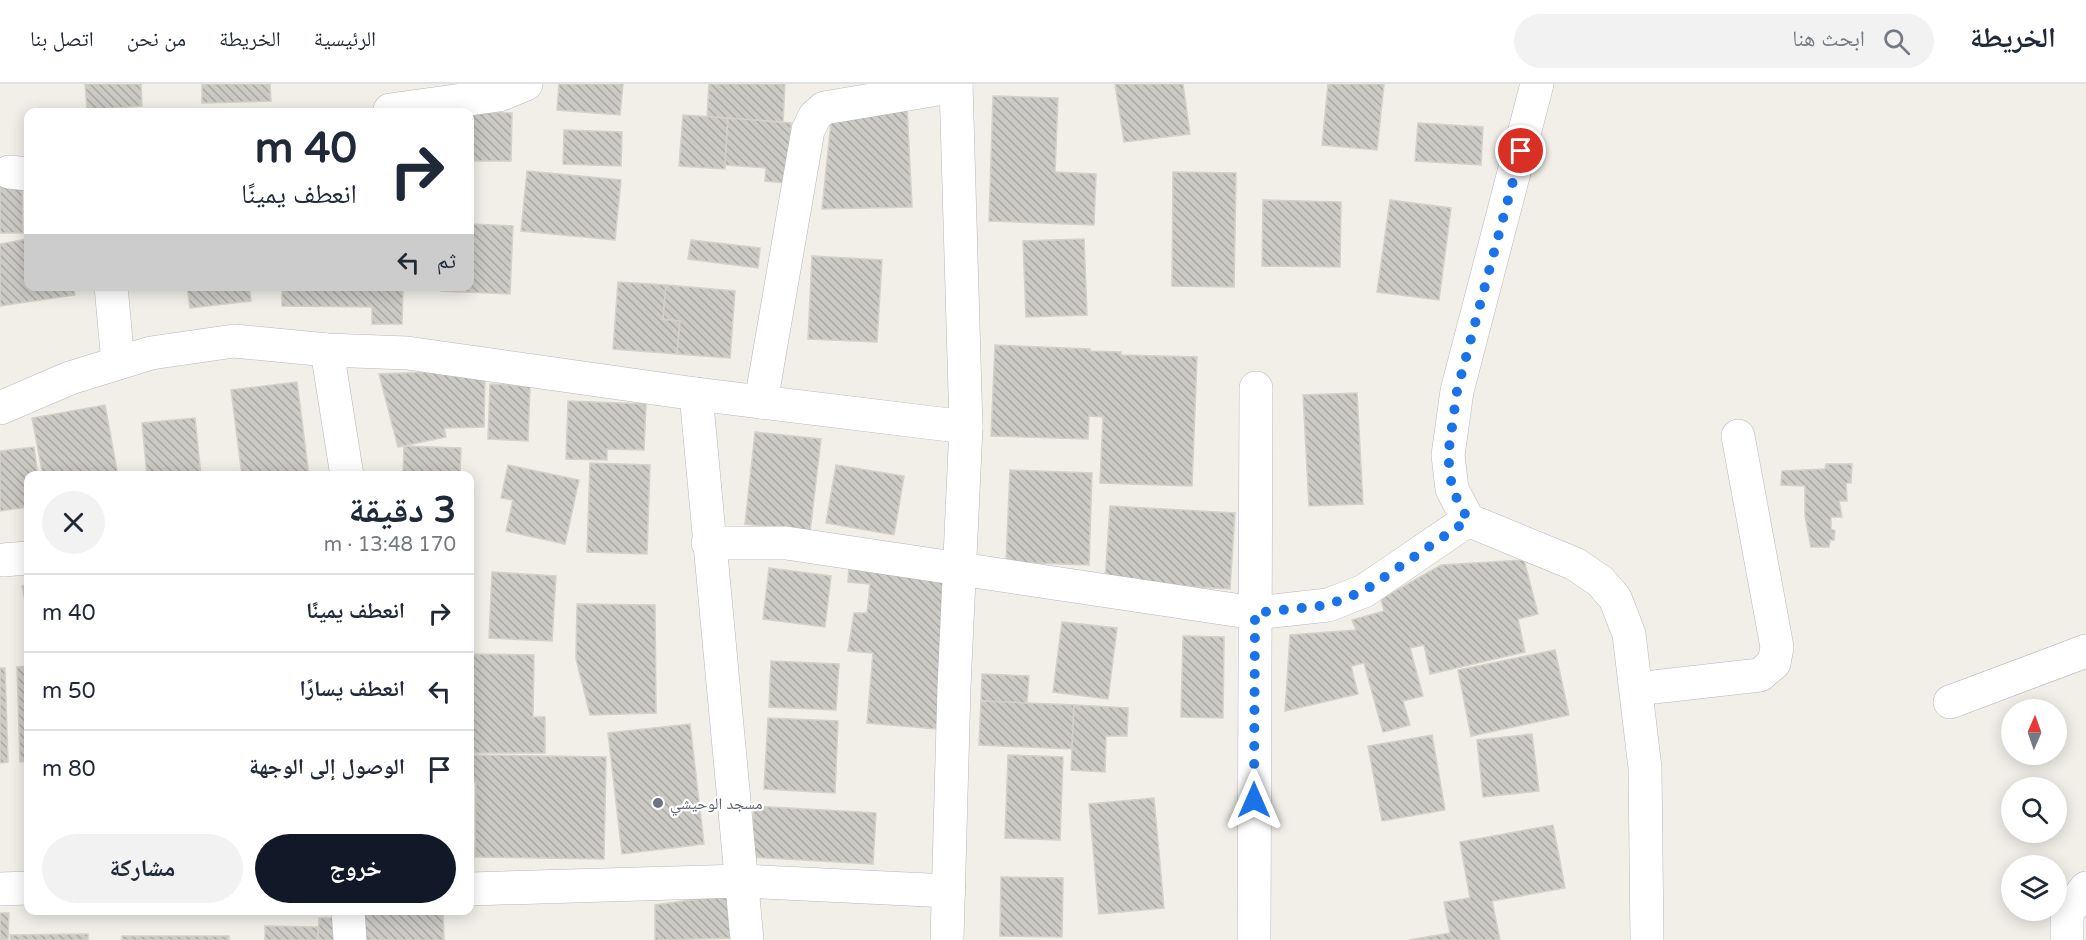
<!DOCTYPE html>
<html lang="ar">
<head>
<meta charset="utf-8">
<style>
  :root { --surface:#fff; --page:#f2f2f3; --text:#1f2937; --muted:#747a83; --line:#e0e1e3; --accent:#111827 }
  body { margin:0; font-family:"Varela Round","Noto Naskh Arabic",sans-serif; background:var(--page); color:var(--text); direction:rtl; height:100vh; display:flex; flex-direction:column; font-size:22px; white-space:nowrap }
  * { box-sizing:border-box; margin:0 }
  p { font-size:20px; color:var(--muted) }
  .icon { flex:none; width:33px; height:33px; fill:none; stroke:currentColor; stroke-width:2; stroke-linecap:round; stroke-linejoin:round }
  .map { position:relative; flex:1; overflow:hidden; direction:ltr }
  .panel { position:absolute; left:24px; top:387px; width:450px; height:444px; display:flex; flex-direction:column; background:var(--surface); border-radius:12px; box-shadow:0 3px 15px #0003; direction:rtl }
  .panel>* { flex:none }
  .guide { position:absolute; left:24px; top:24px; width:450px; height:183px; border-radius:12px; box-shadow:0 3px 15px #0003; direction:rtl; background:#fff; color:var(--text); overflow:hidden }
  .needle { width:39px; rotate:2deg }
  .buttons { position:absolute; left:2001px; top:615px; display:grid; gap:12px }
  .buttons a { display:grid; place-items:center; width:66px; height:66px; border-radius:50%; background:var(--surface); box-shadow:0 3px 15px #0003; font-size:30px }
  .pin { position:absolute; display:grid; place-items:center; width:51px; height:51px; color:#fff; margin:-26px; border:3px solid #fff; border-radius:50%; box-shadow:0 2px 6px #0007 }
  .me { position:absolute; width:66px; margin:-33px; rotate:0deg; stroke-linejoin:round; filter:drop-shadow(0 0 4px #0008) }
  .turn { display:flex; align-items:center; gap:21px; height:126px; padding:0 18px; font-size:27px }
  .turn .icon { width:78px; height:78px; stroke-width:2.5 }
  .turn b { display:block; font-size:42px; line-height:51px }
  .then { display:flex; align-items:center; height:57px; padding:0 18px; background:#0003; gap:12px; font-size:22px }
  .round { display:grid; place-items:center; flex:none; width:63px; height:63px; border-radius:32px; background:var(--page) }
  .headline { display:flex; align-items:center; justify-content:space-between; height:102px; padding:0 18px }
  h1 { font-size:36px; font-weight:800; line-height:45px }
  .button { display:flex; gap:12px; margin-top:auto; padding:12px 18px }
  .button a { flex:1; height:69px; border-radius:36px; background:var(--accent); color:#fff; font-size:24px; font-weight:800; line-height:69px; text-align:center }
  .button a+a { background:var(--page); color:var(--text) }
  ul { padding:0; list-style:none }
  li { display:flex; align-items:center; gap:18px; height:78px; padding:0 18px; border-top:2px solid var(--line) }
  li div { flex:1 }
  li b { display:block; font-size:22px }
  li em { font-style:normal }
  header { display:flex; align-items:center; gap:36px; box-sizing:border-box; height:84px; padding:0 30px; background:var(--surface); border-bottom:2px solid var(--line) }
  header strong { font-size:28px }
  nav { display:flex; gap:33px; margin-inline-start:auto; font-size:21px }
  .search { width:420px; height:54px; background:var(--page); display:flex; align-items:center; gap:15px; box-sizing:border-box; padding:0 21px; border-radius:33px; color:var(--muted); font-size:22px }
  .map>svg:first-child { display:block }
  .building { fill:url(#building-back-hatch); stroke:#d6d1c6; stroke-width:1.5 }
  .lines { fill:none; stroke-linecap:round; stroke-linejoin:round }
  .minor-casing { stroke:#b5b8bc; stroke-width:34 }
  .minor { stroke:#fff; stroke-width:33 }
  .route { stroke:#1a73e8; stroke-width:10; stroke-dasharray:0 18 }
  .worship-dot { fill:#6b7280; stroke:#fff; stroke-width:2 }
  .labels { text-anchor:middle; stroke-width:4.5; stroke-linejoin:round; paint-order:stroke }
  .worship-label { font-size:16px; fill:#5b616d; stroke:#fff; text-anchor:start }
</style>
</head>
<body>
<header>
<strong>الخريطة</strong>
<div class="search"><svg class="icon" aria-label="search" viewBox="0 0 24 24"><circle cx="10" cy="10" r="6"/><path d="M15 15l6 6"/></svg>ابحث هنا</div>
<nav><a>الرئيسية</a><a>الخريطة</a><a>من نحن</a><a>اتصل بنا</a></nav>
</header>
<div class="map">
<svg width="2086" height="856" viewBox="0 0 2086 856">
  <defs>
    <pattern id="building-back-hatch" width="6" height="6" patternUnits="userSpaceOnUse" patternTransform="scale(1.5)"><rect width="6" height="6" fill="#cccac5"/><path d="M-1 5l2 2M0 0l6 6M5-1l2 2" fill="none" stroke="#a9a8a4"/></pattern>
  </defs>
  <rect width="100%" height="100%" fill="#f1efe8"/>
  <g class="building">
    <path d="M85 0H141L142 22 87 26Z"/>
    <path d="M202 0H270L271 17 202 19Z"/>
    <path d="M559 0H623L620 31 557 26Z"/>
    <path d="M709 0H785L783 38 707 33Z"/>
    <path d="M1115 0H1183L1190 50 1124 58Z"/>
    <path d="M1328 0H1384L1377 66 1322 61Z"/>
    <path d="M993 12 1058 14 1055 88 1096 90 1094 141 989 137Z"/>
    <path d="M907 22 912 123 822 125 831 38Z"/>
    <path d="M467 28 512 29 511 77H470V28Z"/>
    <path d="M683 31 728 34 725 85 679 82Z"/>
    <path d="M728 34 791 39 787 99 765 97 766 84 725 81Z"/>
    <path d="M1418 39 1483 43 1481 81 1415 77Z"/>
    <path d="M564 46 622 48 621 82 563 80Z"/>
    <path d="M527 87 621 96 615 156 521 147Z"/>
    <path d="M1173 88 1236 89 1234 203 1172 202Z"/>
    <path d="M0 100H22L23 149H0Z"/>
    <path d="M1263 116 1341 118 1340 183 1262 182Z"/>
    <path d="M1390 116 1451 124 1439 216 1377 208Z"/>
    <path d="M470 140 513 142 510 210 441 207V202H470Z"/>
    <path d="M28 155V202H73L75 211 0 222V160Z"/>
    <path d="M1084 155 1087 231 1026 233 1023 157Z"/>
    <path d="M691 156 760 164 758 184 688 175Z"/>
    <path d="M812 172 882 176 877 258 808 255Z"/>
    <path d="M618 198 666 201 663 235 680 237 677 270 613 265Z"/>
    <path d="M666 201 735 207 730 274 677 270 680 237 663 235Z"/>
    <path d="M187 202H249L251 217 190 224Z"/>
    <path d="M282 202H403L402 240H372V223L282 222Z"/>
    <path d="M995 261 1090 265V267L1121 268V271L1197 273 1192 402 1100 399 1103 333 1089 332 1088 355 991 352Z"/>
    <path d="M434 288 485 291 484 343 444 344 446 353 398 363 379 290Z"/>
    <path d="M297 298 309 392H242L231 306Z"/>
    <path d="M490 300 530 302 528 357 488 355Z"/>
    <path d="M1357 309 1363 420 1309 422 1303 311Z"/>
    <path d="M568 317 646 320 644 366 607 365V376L566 375Z"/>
    <path d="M105 321 118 392H43L32 334Z"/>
    <path d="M195 334 201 392H147L142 339Z"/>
    <path d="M755 348 821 355 810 448 745 440Z"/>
    <path d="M404 362 461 364 460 392H403Z"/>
    <path d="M34 363 38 392H28V423L0 427V367Z"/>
    <path d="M590 379 650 381 647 470 587 468Z"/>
    <path d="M1826 380H1852L1851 399H1846L1847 417H1839L1842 433H1831V445L1835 447 1834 456H1830L1829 463H1811L1805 432V402L1781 401 1782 387 1825 385Z"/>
    <path d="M508 381 579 396 565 460 506 447 513 416 501 414Z"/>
    <path d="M836 381 904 392 894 451 826 439Z"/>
    <path d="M1010 386 1092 389 1089 481 1006 478Z"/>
    <path d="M1110 422 1235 429 1230 505 1105 497Z"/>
    <path d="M1524 476 1538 530 1518 535 1525 568 1430 590 1424 561 1410 564 1423 612 1403 617 1410 641 1383 648 1364 579 1351 582 1358 610 1285 627 1290 551 1356 546 1352 536 1384 527 1381 515 1441 481Z"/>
    <path d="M849 481 950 491 937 645 867 639 873 569 848 567 854 529H867L870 500 848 498Z"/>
    <path d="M769 484 831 492 825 543 763 535Z"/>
    <path d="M492 488 556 492 552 557 489 554Z"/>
    <path d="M28 500V531L22 502Z"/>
    <path d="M577 520 655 521 656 629 590 631 576 575Z"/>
    <path d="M1062 538 1117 544 1108 615 1053 608Z"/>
    <path d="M1183 552 1224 553 1223 634 1181 633Z"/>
    <path d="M1555 566 1569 631 1471 652 1458 586Z"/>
    <path d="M470 570 534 571 533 633H545V669H470Z"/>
    <path d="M771 577 839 580 836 626 769 623Z"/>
    <path d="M28 582V677L20 678 17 583Z"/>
    <path d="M0 584H5L8 678 0 679Z"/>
    <path d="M982 590 1029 592 1027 619 981 617Z"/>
    <path d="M981 617 1074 621 1072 665 979 661Z"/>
    <path d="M1074 621 1128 624 1127 652H1106L1105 688 1071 686Z"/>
    <path d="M768 634 838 637 835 709 764 705Z"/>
    <path d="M690 640 704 760 622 770 608 649Z"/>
    <path d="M1532 650 1539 707 1483 713 1477 656Z"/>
    <path d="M1432 651 1445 726 1382 737 1368 662Z"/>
    <path d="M470 671 606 673 604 775 475 773 476 698H470Z"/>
    <path d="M1008 671 1063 673 1060 756 1005 754Z"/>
    <path d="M1154 714 1164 824 1099 830 1089 720Z"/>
    <path d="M754 722 876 729 873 780 750 773Z"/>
    <path d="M1553 741 1565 804 1492 817 1500 856H1409L1450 849 1444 818 1470 814 1460 758Z"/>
    <path d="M1001 793 1063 794 1062 853 1000 852Z"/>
    <path d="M726 811 733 854 655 856V821Z"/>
    <path d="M356 826H443L444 856H357Z"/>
    <path d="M0 829H9L8 856H0Z"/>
    <path d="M319 834H342V856H318Z"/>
    <path d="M265 842 318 843V856H265Z"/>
    <path d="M88 850V856H11L10 851Z"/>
    <rect x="122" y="852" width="107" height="4"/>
  </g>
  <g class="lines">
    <g class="minor-casing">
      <g id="minor">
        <path d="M1537 0 1457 307 1448 371 1452 405 1468 436 1575 480 1600 497 1615 514 1629 550 1645 684 1647 856"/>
        <path d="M390 26 499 11 526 0"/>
        <path d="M9 88 28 90"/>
        <path d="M111 202 118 279"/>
        <path d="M327 266 347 392"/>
        <path d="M696 310 747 856"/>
        <path d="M761 318 808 46 815 32 824 24 956 2"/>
        <path d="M0 324 70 294 151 269 234 257 327 266 407 269 696 310 966 343"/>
        <path d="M708 459H786L1255 529 1328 521 1364 507 1468 436"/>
        <path d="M3 476 28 474"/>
        <path d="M1636 605 1760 591 1774 579 1777 563 1738 352"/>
        <path d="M1950 618 2086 567"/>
        <path d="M0 805 28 804"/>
        <path d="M470 805 741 797 949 807"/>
        <path d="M348 826 350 856"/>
        <path d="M947 856 954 603 966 343 956 0"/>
        <path d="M1254 856 1256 304"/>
        <path d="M2067 856V829L2086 804"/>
      </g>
    </g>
    <use href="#minor" class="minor"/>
  </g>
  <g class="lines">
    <path class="route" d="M1254 716 1255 529 1328 521 1364 507 1468 436 1452 405 1448 371 1451 350 1457 307 1521 67"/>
  </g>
  <circle class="worship-dot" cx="658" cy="719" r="6"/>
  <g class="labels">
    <g class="worship-label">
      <text x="670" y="725">مسجد الوحيشي</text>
    </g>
  </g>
</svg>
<div class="buttons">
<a><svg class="needle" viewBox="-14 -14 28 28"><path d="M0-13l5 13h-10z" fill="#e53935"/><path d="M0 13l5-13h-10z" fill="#747a83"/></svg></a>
<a><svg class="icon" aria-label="search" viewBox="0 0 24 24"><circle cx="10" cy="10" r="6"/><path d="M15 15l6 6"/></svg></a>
<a><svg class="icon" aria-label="layers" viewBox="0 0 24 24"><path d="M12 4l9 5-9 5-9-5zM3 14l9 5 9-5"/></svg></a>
</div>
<div class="pin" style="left:1521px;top:67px;background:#d93025"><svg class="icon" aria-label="arrive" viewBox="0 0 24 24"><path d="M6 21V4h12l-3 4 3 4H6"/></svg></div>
<svg class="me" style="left:1254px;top:716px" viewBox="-20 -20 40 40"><path d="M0-17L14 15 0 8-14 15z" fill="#1a73e8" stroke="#fff" stroke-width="4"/></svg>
<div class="guide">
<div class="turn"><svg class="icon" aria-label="right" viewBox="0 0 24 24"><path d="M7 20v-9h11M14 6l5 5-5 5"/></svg><div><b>40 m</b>انعطف يمينًا</div></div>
<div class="then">ثم<svg class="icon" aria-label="left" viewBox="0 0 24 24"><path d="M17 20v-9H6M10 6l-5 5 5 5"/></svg></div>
</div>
<section class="panel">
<div class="headline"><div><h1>3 دقيقة</h1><p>170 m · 13:48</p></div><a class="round"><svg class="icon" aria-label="close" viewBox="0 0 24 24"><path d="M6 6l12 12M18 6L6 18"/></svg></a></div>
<ul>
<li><svg class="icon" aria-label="right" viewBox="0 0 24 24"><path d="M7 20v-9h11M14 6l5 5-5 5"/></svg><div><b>انعطف يمينًا</b></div><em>40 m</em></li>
<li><svg class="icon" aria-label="left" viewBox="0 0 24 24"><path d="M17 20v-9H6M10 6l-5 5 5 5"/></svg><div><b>انعطف يسارًا</b></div><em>50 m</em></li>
<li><svg class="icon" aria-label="arrive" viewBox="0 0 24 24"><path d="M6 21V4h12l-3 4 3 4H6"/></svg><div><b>الوصول إلى الوجهة</b></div><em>80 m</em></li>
</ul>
<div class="button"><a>خروج</a><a>مشاركة</a></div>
</section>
</div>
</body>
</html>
